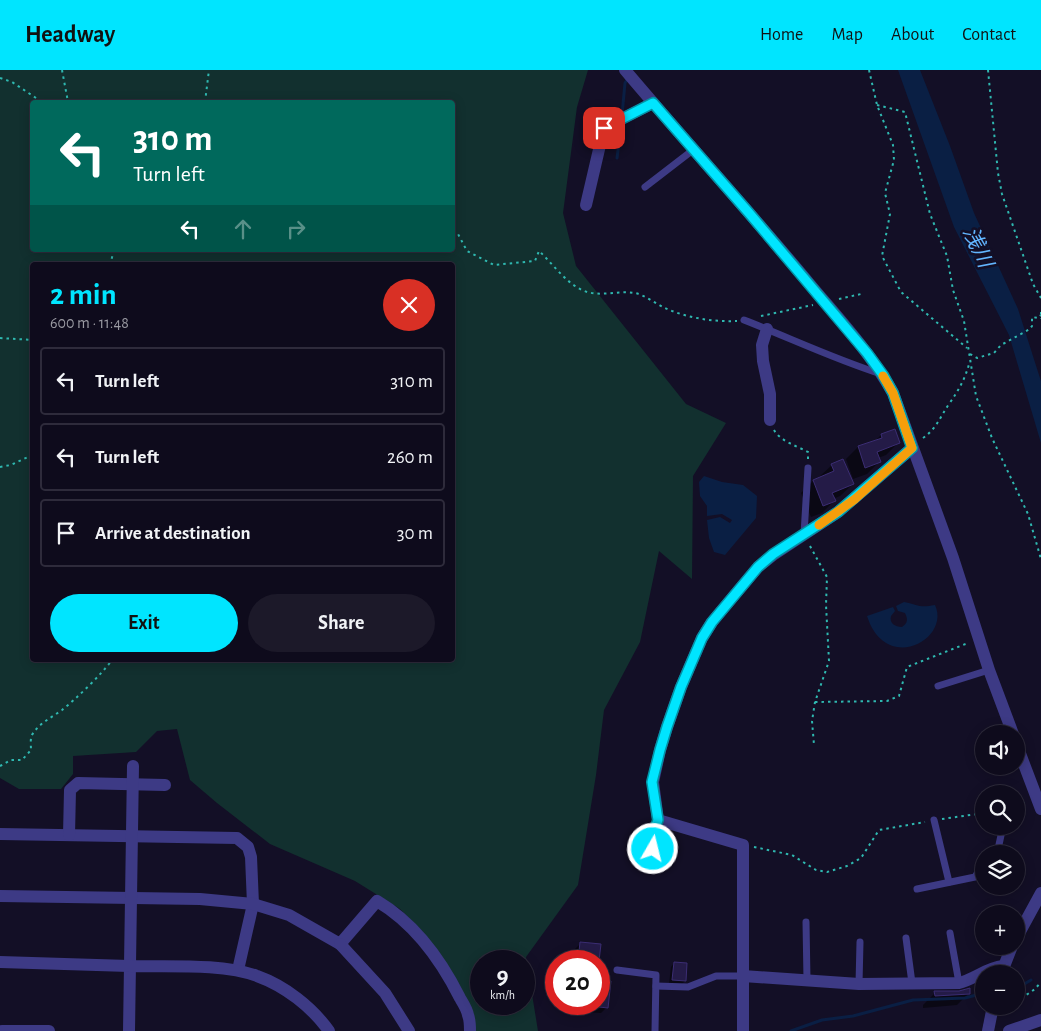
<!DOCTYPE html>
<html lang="en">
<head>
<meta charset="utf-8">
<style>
  :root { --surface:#0e0b1c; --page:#1c1929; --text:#f1f3f6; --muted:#9b9ba3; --line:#2e2b3b; --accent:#00e5ff }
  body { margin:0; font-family:"Alegreya Sans","Noto Sans JP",sans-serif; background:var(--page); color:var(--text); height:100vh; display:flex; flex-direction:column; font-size:19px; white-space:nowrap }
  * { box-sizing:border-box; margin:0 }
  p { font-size:16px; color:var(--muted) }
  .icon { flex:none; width:28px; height:28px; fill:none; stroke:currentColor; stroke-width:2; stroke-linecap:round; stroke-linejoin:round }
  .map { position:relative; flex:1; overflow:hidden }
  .drawer { position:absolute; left:30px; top:192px; width:425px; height:400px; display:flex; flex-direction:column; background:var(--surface); border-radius:5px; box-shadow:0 2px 12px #0003,0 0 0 1px var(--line) }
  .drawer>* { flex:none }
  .top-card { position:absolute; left:30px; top:30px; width:425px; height:152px; border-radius:5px; box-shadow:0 2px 12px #0003,0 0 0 1px var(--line); background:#00695c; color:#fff; overflow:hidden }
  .fabs { position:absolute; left:975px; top:655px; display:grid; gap:10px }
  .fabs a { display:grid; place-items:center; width:50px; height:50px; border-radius:50%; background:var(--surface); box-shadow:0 2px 12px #0003,0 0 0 1px var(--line); font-size:25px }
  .speed { position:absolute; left:470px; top:880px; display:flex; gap:10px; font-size:25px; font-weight:700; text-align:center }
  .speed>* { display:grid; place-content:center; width:65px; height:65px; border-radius:50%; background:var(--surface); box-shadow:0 2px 12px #0003,0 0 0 1px var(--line); line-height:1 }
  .speed small { font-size:12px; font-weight:400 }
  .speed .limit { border:8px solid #d22; background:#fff; color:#111 }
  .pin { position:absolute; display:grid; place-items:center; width:42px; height:42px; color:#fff; margin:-21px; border-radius:10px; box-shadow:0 2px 8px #0006 }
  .me { position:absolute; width:55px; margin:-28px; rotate:8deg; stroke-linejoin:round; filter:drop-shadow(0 0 4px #0008) }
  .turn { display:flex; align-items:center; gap:18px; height:105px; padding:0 20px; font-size:22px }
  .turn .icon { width:65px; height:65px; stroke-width:2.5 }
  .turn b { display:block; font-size:35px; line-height:42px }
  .lanes { display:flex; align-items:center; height:48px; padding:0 20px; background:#0003; justify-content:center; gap:25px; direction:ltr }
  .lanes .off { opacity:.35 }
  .round { display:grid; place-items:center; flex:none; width:52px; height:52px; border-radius:26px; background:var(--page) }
  .headline { display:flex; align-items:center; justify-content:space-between; height:85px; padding:0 20px }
  h1 { font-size:30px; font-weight:700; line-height:38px; color:var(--accent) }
  .action { display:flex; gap:10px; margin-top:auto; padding:10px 20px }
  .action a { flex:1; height:58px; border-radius:30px; background:var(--accent); color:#111; font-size:20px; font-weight:700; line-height:58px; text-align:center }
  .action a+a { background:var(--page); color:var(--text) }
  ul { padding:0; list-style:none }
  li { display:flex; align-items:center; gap:15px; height:68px; margin:0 10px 8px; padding:0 10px; border:2px solid var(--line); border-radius:5px }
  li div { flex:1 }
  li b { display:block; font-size:19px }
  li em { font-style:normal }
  header { display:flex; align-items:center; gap:30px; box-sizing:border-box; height:70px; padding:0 25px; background:var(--accent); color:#111 }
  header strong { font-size:24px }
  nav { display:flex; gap:28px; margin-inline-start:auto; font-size:18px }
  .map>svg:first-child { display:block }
  .green { fill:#12302f; fill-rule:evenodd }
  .water { fill:#0a1f44 }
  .shadow { fill:#0007 }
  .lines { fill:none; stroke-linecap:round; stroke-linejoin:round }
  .stream { stroke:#0a1f44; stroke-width:3 }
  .building { fill:#241b47; stroke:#3b2d73 }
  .path { stroke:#2fb8b0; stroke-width:2; stroke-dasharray:2.5 4; stroke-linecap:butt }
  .service { stroke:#3d3a85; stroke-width:7 }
  .minor { stroke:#3d3a85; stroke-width:12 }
  .tertiary { stroke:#3d3a85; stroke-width:12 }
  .route-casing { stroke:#0095a6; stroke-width:12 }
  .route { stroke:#00e5ff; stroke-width:9 }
  .slow { stroke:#f59e0b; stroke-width:9 }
  .labels { text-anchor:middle; stroke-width:5; stroke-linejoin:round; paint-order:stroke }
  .water-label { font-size:21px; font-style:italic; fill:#62b6ff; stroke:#130f26 }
</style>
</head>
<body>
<header>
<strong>Headway</strong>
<nav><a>Home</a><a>Map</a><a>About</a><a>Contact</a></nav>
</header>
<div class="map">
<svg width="1041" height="961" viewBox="0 0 1041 961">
  <rect width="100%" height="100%" fill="#130f26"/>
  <path class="green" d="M0 0H588L577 37 563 143 576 196 686 334 726 353 693 406 692 509 659 481 640 572 604 640 596 705 578 815 526 887 538 961H475L423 862 400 839 355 811 270 774 217 733 190 710 177 659 157 661 136 682 73 686V704L61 719H19L0 708ZM32 32H452V180H32ZM32 195H452V590H32ZM481 891H524V934H481Z"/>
  <g class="water">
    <path d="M898 0H920L950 76 974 143 1018 239 1039 305 1041 311V373L1009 265 954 157Z"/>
    <path d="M704 406 722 412 743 415 757 426 756 448 725 485 714 482 709 468 707 450 720 447 730 453 732 450 722 444 707 446V436L700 426 699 412Z"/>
    <path d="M904 532C919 535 919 538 935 535 951 569 886 605 867 546L893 537 895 541 891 546C889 553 895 557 902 557 908 553 908 549 905 543L898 541 896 536Z"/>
  </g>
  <g class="shadow">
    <path d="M881 365 898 373 886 385 878 388 879 392 867 404 853 409 846 389 858 377 875 371Z"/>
    <path d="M832 395 853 414 840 426 833 429 834 431 822 443 811 447 801 423 813 411 820 408 819 407Z"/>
    <path d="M581 873 600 875 598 891H574L575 879Z"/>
    <path d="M674 893 685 911 681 915 669 914 671 897Z"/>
    <path d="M599 911 610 912 607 937 601 943 584 942 585 934H599Z"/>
    <path d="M960 922 969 923 957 935 923 938V935L935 923Z"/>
  </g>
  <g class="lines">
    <g class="stream">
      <path d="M622 45 625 13 627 10 626 8"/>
      <path d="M617 88 621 57"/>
      <path d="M1016 919 1031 910"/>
      <path d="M791 961 822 950 853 946 913 930 965 928 984 923"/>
    </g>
  </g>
  <g class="building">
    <path d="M895 359 900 373 877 382 881 392 865 398 858 376 882 368 881 364Z"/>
    <path d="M843 389 854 414 832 423 836 431 823 436 813 410 834 401 831 394Z"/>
    <path d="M580 872 601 874 599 891H578Z"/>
    <path d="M674 892 687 893 686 911 672 910Z"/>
    <path d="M599 909 611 911 608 938 599 937Z"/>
    <path d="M970 918V924L935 926 934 921H959Z"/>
  </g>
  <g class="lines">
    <g class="path">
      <path d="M62 0 68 32"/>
      <path d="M869 0 877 35 893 75 894 90 885 123 890 144 882 186 901 222 967 278"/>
      <path d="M988 0 998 103 1002 124 1033 214 1041 228"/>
      <path d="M0 8 12 12 42 32"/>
      <path d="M205 32 209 0"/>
      <path d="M877 35 905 42 930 144 947 186 953 220 964 251 976 326 992 368 1028 444 1041 489"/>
      <path d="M452 165 458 164 467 181 494 195 535 191 539 181C553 194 565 212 582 220 599 228 617 220 635 223 645 225 656 234 665 238 687 248 713 252 737 251"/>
      <path d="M110 195 114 180"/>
      <path d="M839 229 861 224"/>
      <path d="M1041 242V249"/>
      <path d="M761 246 813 235"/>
      <path d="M0 268 32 270"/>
      <path d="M970 284 977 288 994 283 1001 275 1030 259 1032 256V247L1038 248 1041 245"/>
      <path d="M774 360C780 371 797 376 808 382V390"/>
      <path d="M923 368C937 358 940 347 949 334 960 318 965 309 970 291"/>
      <path d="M0 397 11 395 32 385"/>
      <path d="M810 476 827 507 826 535 829 591 815 632 812 651 814 675"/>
      <path d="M815 632 887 631 899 626 907 597 968 573"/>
      <path d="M0 696 11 690H22L31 680C31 676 30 669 32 665 39 653 51 648 62 640 76 629 102 604 112 590"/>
      <path d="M1016 736 1025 732"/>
      <path d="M942 749 984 743"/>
      <path d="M754 777 792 785 816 800 827 802 847 796 861 788 879 760 925 752"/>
      <path d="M1016 932 1035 919 1041 912"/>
      <path d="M1004 938 1009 936"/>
    </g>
    <g class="service">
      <path d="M645 117 693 80"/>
      <path d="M744 250C790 268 834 289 881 304"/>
      <path d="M804 464 808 398"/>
      <path d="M938 616 989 600"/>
      <path d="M934 750 949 812"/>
      <path d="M997 784 1003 756"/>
      <path d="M652 797 654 761 658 750"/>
      <path d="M917 819 975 807 984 793"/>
      <path d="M806 852 807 910"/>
      <path d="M950 863 959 913"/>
      <path d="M906 868 912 913"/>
      <path d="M617 900 656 905 655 961"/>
      <path d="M859 914 860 872"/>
      <path d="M656 916 688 917 716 906H743"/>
    </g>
    <g class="minor">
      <path d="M625 0C685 71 748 140 808 212 838 248 870 282 893 323L953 488 989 600 1013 664"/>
      <path d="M586 135 604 58 653 33"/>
      <path d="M767 259 762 275 763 291 770 324V350"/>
      <path d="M1016 673 1041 739"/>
      <path d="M0 764 237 768 248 777 251 787 253 834 238 900"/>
      <path d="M69 765 70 720 78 713 165 715"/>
      <path d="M0 826 200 829 253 834 289 845 340 874 377 831C414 853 441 890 460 928 463 933 467 939 468 945 470 950 470 956 470 961"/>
      <path d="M1016 869 1041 823"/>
      <path d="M340 874 385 923 409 961"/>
      <path d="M1001 904 1012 876"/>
      <path d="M743 906 859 914 959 913C975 909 986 898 1003 896"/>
      <path d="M2 961H49"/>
      <path d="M129 961 133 696"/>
      <path d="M743 961V775L658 750 653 712 660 680 667 657 681 617 702 568 712 552 758 497 773 485 838 442 912 378"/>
      <path d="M988 961 993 936"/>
    </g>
    <g class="tertiary">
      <path d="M0 892C43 893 86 895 129 896 166 897 223 893 257 906 285 916 312 937 329 961"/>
      <path d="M1009 961 1041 950"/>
    </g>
  </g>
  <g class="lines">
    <g class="route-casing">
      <path id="route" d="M604 58 653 33 749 143 867 283 883 305 893 323 912 378 838 442 773 484 758 497 712 552 702 568 681 617 667 657 660 680 652 712 658 750 654 761 653 779"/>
    </g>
    <use href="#route" class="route"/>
    <path class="slow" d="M819 455 855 429 912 378 893 323 883 306"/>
  </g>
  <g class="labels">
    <g class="water-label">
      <text transform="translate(978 177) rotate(65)" y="7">浅川</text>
    </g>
  </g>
</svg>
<div class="fabs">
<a><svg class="icon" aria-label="sound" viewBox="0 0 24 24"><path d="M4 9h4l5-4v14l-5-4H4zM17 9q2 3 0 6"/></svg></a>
<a><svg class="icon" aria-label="search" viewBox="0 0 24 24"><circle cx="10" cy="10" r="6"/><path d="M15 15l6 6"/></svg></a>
<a><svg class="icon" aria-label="layers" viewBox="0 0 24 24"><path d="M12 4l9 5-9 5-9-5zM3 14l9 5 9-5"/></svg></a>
<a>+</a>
<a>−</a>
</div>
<div class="speed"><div>9<small>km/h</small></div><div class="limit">20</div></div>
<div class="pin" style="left:604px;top:58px;background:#d93025"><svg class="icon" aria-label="arrive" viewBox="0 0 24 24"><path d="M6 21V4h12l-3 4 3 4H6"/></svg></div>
<svg class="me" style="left:653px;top:779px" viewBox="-20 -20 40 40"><circle r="17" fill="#00e5ff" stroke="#fff" stroke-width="3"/><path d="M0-11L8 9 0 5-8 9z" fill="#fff"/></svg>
<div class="top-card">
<div class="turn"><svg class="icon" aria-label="left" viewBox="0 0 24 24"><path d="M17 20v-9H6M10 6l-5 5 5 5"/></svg><div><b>310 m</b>Turn left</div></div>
<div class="lanes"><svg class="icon" aria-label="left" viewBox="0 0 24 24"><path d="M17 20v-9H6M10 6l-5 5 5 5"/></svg><svg class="icon off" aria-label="ahead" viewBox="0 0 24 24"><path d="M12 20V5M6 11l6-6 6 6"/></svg><svg class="icon off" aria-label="right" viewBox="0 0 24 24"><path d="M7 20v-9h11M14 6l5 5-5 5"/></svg></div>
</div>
<section class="drawer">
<div class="headline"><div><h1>2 min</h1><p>600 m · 11:48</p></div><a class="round" style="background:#d93025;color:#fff"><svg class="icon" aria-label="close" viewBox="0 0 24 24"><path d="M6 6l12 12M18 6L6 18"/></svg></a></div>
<ul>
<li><svg class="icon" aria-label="left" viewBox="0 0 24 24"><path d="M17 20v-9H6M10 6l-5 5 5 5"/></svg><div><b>Turn left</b></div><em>310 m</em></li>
<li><svg class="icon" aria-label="left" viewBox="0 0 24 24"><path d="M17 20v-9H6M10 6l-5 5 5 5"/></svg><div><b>Turn left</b></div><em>260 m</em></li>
<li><svg class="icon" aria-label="arrive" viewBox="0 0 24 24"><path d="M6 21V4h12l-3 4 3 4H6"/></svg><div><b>Arrive at destination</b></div><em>30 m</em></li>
</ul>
<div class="action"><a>Exit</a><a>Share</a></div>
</section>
</div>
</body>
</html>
